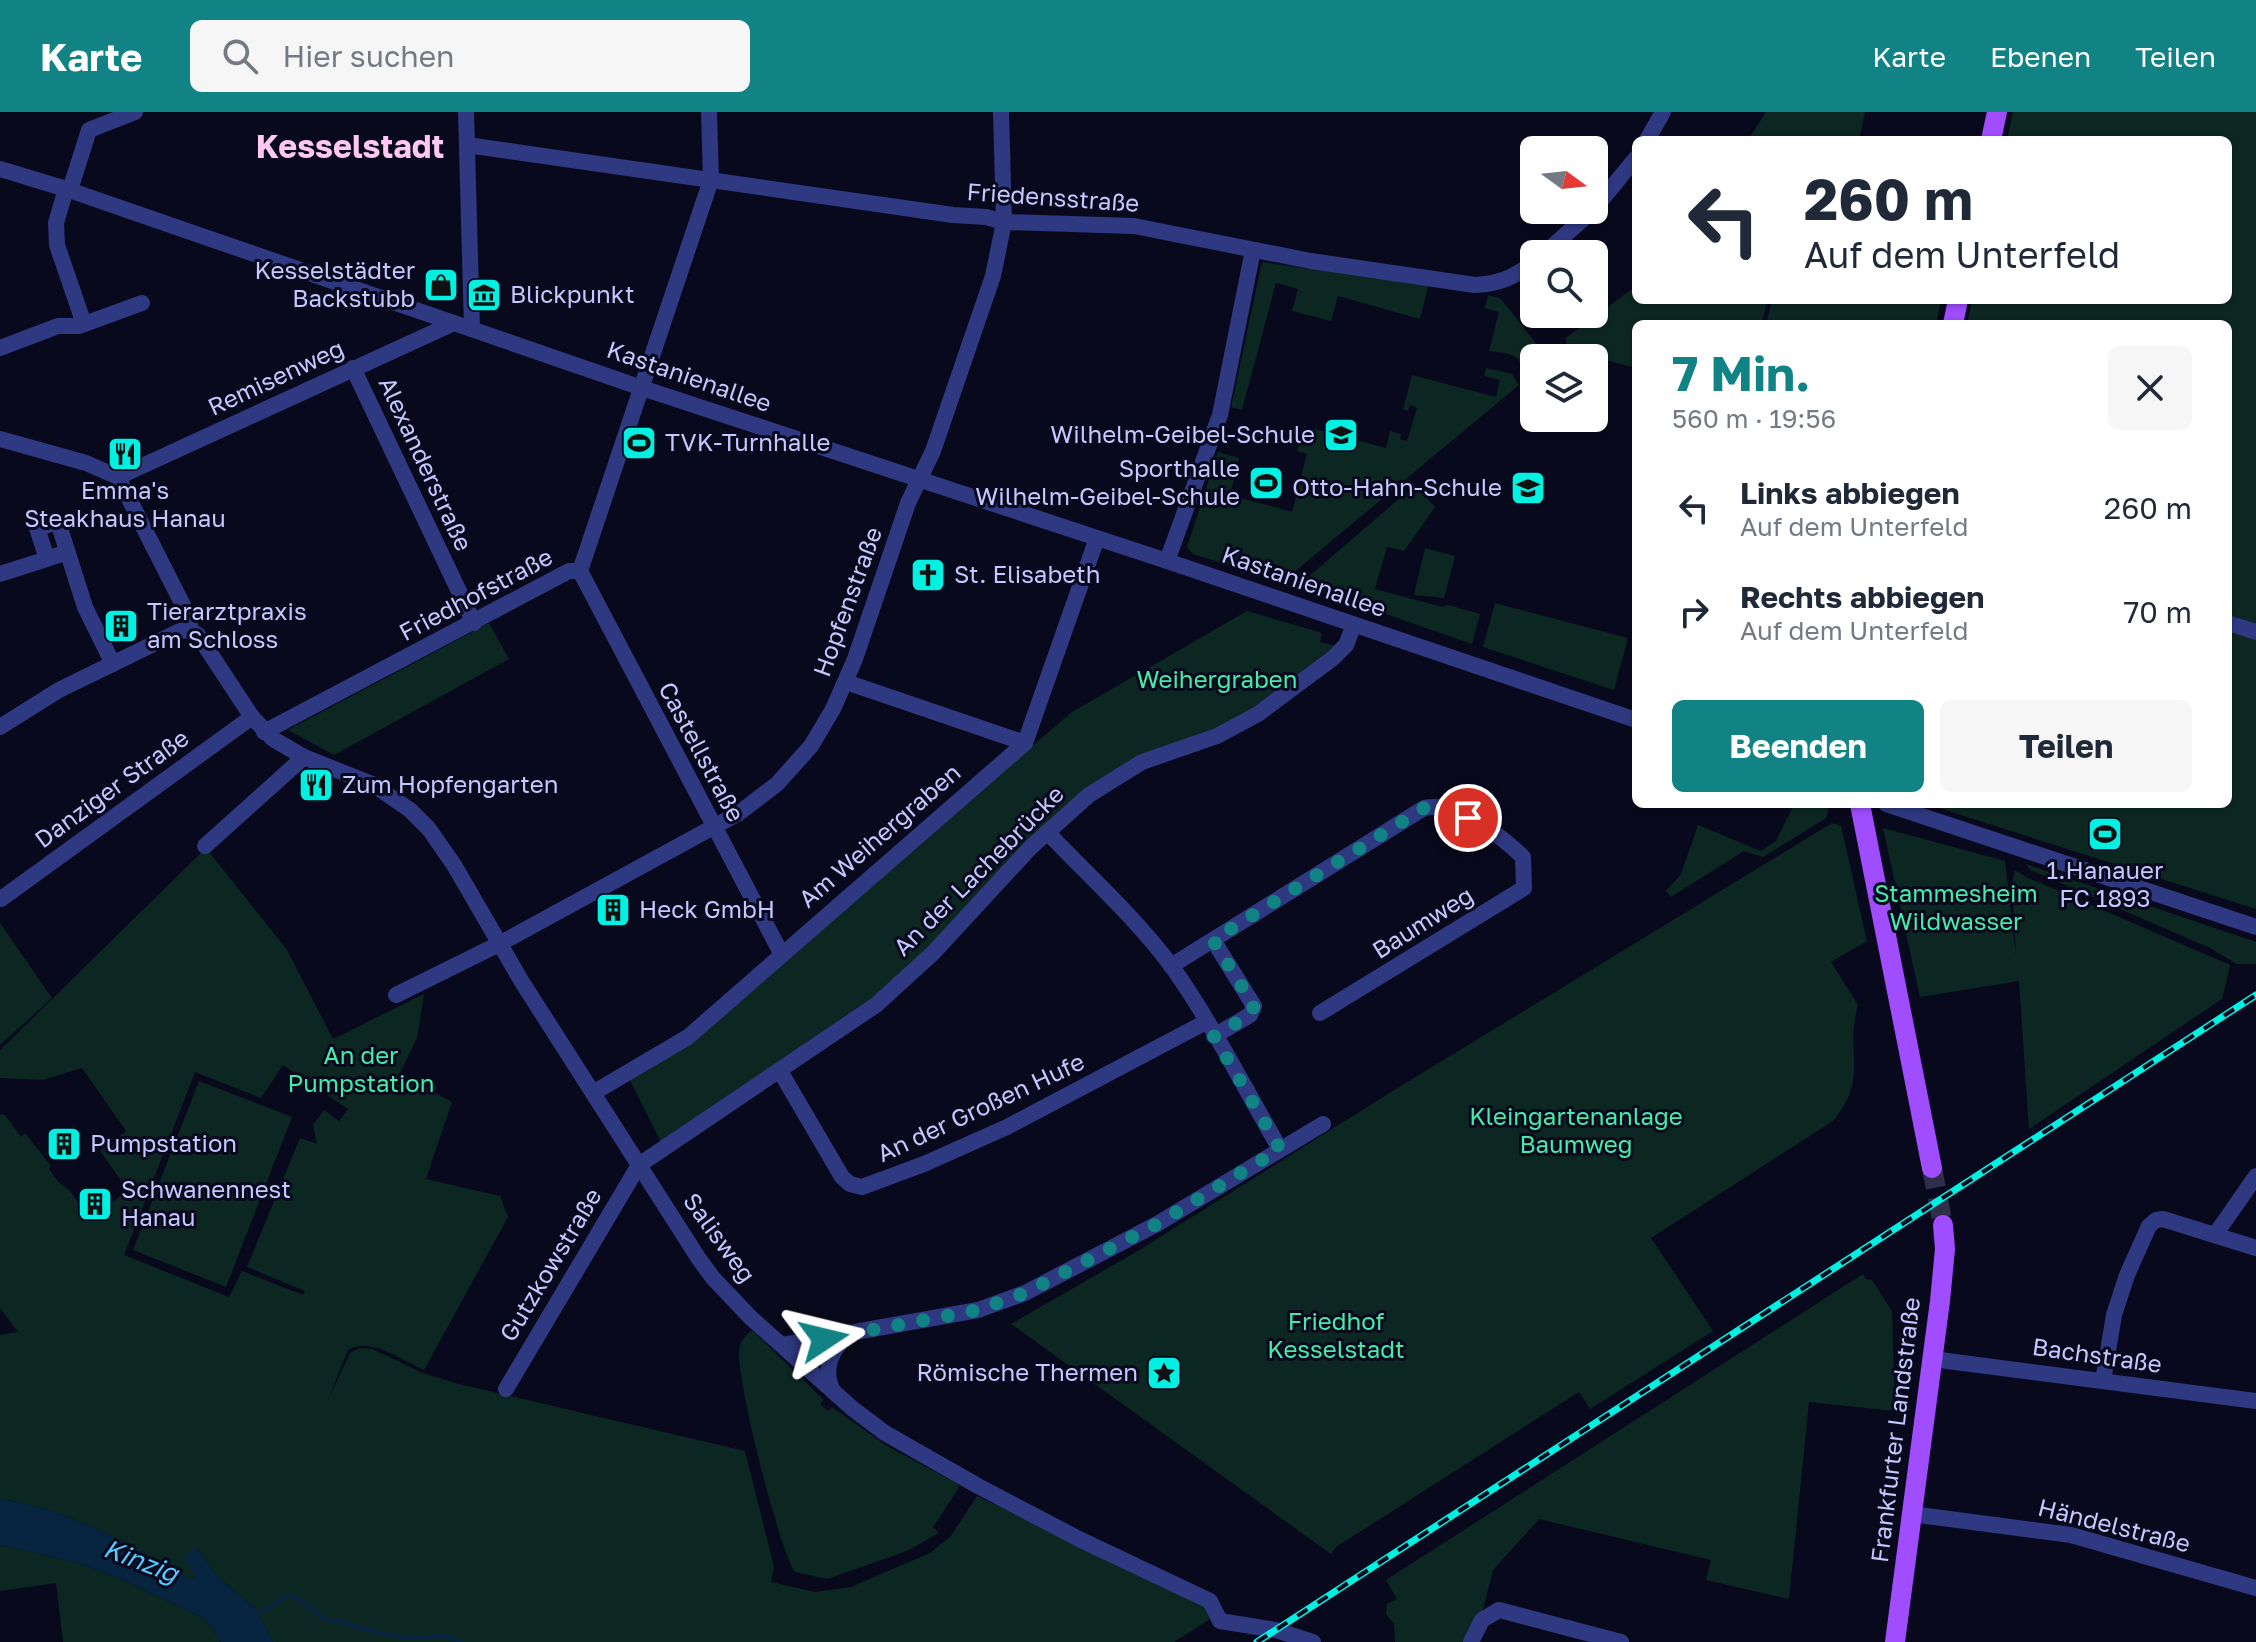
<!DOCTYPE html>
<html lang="de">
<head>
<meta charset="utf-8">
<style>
  :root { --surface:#fff; --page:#f6f6f7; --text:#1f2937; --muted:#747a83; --accent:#118384 }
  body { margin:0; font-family:"Golos Text",sans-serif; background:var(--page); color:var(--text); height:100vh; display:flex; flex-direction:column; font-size:30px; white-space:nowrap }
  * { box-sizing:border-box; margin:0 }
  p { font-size:26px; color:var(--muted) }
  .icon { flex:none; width:44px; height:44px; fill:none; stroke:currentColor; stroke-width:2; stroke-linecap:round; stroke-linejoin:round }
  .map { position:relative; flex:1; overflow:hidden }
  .side { position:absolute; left:1632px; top:208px; width:600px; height:488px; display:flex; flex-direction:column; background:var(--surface); border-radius:12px; box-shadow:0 2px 6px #0004 }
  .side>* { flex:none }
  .guide { position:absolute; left:1632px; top:24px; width:600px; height:168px; border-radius:12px; box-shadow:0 2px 6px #0004; background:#fff; color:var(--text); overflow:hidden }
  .needle { width:52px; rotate:105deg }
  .tools { position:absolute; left:1520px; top:24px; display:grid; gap:16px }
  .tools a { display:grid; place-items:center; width:88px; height:88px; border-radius:12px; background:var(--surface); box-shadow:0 2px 6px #0004; font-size:40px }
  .pin { position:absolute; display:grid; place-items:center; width:68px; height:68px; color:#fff; margin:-34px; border:4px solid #fff; border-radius:50%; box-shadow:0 2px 8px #0007 }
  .me { position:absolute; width:88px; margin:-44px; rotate:80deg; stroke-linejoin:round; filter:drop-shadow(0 0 6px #0008) }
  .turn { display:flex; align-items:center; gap:28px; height:168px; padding:0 40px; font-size:36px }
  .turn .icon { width:104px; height:104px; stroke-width:2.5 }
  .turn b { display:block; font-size:56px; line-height:68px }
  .round { display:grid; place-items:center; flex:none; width:84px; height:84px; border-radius:12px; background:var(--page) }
  .headline { display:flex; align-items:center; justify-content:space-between; height:136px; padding:0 40px }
  h1 { font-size:48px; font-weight:700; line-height:60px; color:var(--accent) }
  .primary-button { display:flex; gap:16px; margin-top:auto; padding:16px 40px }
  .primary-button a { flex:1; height:92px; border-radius:12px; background:var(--accent); color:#fff; font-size:32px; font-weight:700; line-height:92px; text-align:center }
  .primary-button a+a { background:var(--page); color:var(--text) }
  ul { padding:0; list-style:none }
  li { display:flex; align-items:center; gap:24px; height:104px; padding:0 40px }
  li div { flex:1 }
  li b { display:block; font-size:30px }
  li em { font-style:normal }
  header { display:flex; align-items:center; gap:48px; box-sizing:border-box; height:112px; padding:0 40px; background:var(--accent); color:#fff }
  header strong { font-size:38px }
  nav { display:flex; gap:44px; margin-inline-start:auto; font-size:28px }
  .search { width:560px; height:72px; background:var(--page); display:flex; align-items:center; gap:20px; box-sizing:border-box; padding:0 28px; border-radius:12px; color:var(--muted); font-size:30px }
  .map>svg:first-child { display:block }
  .green { fill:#0c2722; fill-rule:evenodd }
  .water { fill:#06243f }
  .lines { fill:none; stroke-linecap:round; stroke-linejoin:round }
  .stream { stroke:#06243f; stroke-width:4 }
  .major-tunnel { stroke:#2f2f4a; stroke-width:20; stroke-dasharray:20 10; stroke-linecap:butt }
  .minor { stroke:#2f3981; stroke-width:16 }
  .major { stroke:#a04cff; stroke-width:20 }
  .rail-casing { stroke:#00f0e2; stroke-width:7 }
  .rail { stroke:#09091d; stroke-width:4; stroke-dasharray:12; stroke-linecap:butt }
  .route { stroke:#118384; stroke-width:14; stroke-dasharray:0 25.2 }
  .labels { text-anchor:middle; stroke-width:6; stroke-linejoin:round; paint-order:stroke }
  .street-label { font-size:24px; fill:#c5c7ff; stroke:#09091d }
  .poi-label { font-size:24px; fill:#c5c7ff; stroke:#09091d; text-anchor:start }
  .park-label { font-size:24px; fill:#45eba8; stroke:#09091d }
  .water-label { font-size:26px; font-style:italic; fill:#53caff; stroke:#09091d }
  .district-label { font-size:32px; font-weight:bold; fill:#ffc7f3; stroke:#09091d }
</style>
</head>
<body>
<header>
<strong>Karte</strong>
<div class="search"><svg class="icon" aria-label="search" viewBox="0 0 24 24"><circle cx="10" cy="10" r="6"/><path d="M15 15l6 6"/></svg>Hier suchen</div>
<nav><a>Karte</a><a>Ebenen</a><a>Teilen</a></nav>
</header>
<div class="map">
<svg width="2256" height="1530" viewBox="0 0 2256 1530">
  <rect width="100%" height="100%" fill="#09091d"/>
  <g class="green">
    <path d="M1766 0H1865L1859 28H1748Z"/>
    <path d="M2013 0H2256V512L2228 502V212H1967L1972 188H2228V28H2007Z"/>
    <path d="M1262 150 1428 174 1420 207 1338 184 1331 209 1292 199 1298 177 1276 171 1242 298 1231 295Z"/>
    <path d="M1636 174V188H1768L1761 212H1636V256L1567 238 1566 226Z"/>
    <path d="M1488 183 1501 187 1545 243 1543 246H1534V259L1524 257C1517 240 1505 241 1489 239L1499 200 1485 196Z"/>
    <path d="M1772 188H1941L1936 212H1766Z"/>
    <path d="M1486 256 1512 262 1519 273 1282 470 1193 442 1187 435 1218 340 1239 346 1230 383 1292 400 1307 342 1297 339 1304 314 1386 336 1390 319 1401 322 1400 327 1407 329 1417 296 1410 293 1408 299 1403 297 1412 263 1496 285 1500 268 1484 264Z"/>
    <path d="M1413 375 1419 377 1435 395 1404 439 1387 435 1375 477 1442 495 1448 493 1480 502 1472 532 1300 472Z"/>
    <path d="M1425 436 1455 444 1444 486 1414 483Z"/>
    <path d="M1495 491 1628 526 1614 578 1483 535Z"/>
    <path d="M1247 499 1322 521 1320 530 1335 534 1237 609 1109 664 891 873 661 1030 629 966 928 723 1072 600Z"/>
    <path d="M489 511 509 547 334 643 288 618Z"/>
    <path d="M2228 515 2256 525V797L1939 696 1940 692H2228Z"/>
    <path d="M1794 692H1816L1829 697 1826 706 1763 745 1744 739 1671 785 1666 779 1681 762 1698 713 1761 739 1776 729Z"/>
    <path d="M1832 711 1841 714 1867 829 1831 850 1858 893C1844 940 1870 965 1833 1009L1651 1126 1713 1219 1590 1297 1579 1280 1336 1435 1331 1442 1011 1212 1136 1140 1396 977Z"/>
    <path d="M1883 716 2005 749 2016 844 2012 772 2015 758 2026 765 2230 853 2222 887 2029 1017 2019 869 1920 885Z"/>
    <path d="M206 736 287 838 333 927 424 882 417 926 400 961 452 990 426 1067 500 1084 508 1105 424 1258C401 1248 372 1225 348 1238L328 1288 350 1241 359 1236 372 1237 425 1262 459 1272 745 1339 774 1455 771 1470 815 1480 851 1475 930 1441 951 1424 977 1384 1113 1448 1218 1502 1174 1530H273L257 1498 218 1465 196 1435 195 1464 192 1468C135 1436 66 1395 0 1387V1223L18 1220 0 1196V1002L5 1003 21 1025 25 1021 51 1054 49 1057 59 1071 69 1078 91 1107 128 1078 100 1039 126 1019 82 956 43 968 0 966V938ZM283 953 348 997 339 1009 324 998 313 1013 317 1032 300 1026 247 1155 305 1179 303 1183 242 1159 229 1185 124 1143 195 960 261 986Z"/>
    <path d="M2026 752 2256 830V852H2237L2210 836 2030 758Z"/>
    <path d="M0 811 52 886 0 933Z"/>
    <path d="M199 969 292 1005 226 1175 133 1138Z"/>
    <path d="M1863 1162 1866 1167 1872 1168 1892 1199 1895 1299 1809 1290 1789 1487 1706 1468 1711 1448 1539 1407 1493 1458 1483 1497 1475 1509 1468 1530H1395L1394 1512 1386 1502 1387 1492 1397 1487 1386 1468Z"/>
    <path d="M752 1218 824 1288 820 1292 828 1299 832 1295 887 1334 958 1372V1377L933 1415 939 1421 907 1439 827 1467 795 1460C779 1438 736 1265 739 1238 740 1229 745 1224 752 1218Z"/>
    <path d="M0 1433 78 1451 119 1466 206 1507 221 1530H63L56 1471 0 1479Z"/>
  </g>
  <path class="water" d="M0 1387C66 1395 135 1436 192 1468L195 1464 184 1445 196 1435 218 1465 257 1498 273 1530H221L206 1507 119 1466 78 1451 0 1433Z"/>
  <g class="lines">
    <path class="stream" d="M253 1501 263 1500 287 1483C310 1489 309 1498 324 1506 332 1510 341 1509 349 1512 379 1522 410 1530 441 1523L462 1530"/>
    <path class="major-tunnel" d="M1932 1056 1943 1113"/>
    <g class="minor">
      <path d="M466 0 472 217"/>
      <path d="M1647 28 1663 0"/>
      <path d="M467 33 953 103 986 105 1004 110 1134 114 1311 149 1475 173C1499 172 1515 165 1534 150"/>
      <path d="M0 57 66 77 642 276 1167 449 1636 608"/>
      <path d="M66 77 56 111 57 133 84 212"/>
      <path d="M70 78 89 18 135 0"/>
      <path d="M1594 97 1636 46"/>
      <path d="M1544 142 1593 98"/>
      <path d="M0 236 58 214H79L142 191"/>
      <path d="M353 256 474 511"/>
      <path d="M0 327 86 351 118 365 190 507V518"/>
      <path d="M118 365 454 211"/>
      <path d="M67 440 47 447 37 416 58 410 85 495 113 552"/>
      <path d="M1167 449 1220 303 1253 138"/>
      <path d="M580 459 781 841"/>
      <path d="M0 462 47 447"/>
      <path d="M2228 511 2256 520"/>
      <path d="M190 518 198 523 252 605 273 627 304 645 372 672 410 698 429 717 454 753 522 870 699 1147 713 1166 750 1205 853 1297 885 1321 978 1374 1079 1427 1210 1489 1220 1509 1276 1518 1313 1530"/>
      <path d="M846 570 1025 631"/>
      <path d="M0 615 59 578 180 519 190 518"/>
      <path d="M264 620 569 459H580L711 68 709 0"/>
      <path d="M1886 692 2256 815"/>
      <path d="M1047 720C1089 764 1137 807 1173 856 1213 913 1245 977 1280 1037"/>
      <path d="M205 734 304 645"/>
      <path d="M1 787 252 605"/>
      <path d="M1213 828 1254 894 1250 903 1214 924"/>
      <path d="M1171 854 1424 696C1457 689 1500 723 1523 745L1524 776 1320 901"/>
      <path d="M396 883 499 832 739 701 777 672 811 634 833 597 855 547 908 391 933 339 993 164 1004 110 1001 0"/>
      <path d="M780 959 842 1065 850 1072 862 1075 924 1052 1007 1015 1206 910"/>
      <path d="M593 981 688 925 1025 631 1097 426"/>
      <path d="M2215 1123 2256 1064"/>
      <path d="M782 1233 978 1198 1025 1181 1157 1112 1323 1012"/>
      <path d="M1932 1247 2256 1289"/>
      <path d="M2103 1269 2114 1203 2127 1163 2149 1114 2156 1108 2163 1107 2256 1136"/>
      <path d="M506 1277 639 1053 876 893 933 841 1031 735 1089 683 1142 650 1217 624 1258 602 1333 546 1346 533 1354 513"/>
      <path d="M833 1279C822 1258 831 1240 846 1224"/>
      <path d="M1911 1402 2071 1423 2256 1476"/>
      <path d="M1471 1530 1482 1508 1499 1498 1621 1530"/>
    </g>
    <g class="major">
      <path d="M1991 28 1997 0"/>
      <path d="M1953 212 1958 188"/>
      <path d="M1860 692 1932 1056"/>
      <path d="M1895 1530 1940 1189 1945 1137 1943 1113"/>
    </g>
    <g class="rail-casing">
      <path id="rail" d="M1257 1530 2256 883"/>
    </g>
    <use href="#rail" class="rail"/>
  </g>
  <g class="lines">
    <path class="route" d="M824 1227 978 1198 1025 1181 1157 1112 1280 1037 1214 924 1250 903 1254 894 1213 828 1424 696 1440 695 1468 706"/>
  </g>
  <defs>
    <g id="shop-square" transform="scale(1.8)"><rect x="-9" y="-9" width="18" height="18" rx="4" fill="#00f0e2" stroke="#09091d"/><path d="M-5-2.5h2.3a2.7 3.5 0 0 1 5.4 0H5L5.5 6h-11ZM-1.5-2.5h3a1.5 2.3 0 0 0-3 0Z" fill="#111"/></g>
    <g id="museum-square" transform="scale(1.8)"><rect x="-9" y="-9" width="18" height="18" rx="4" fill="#00f0e2" stroke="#09091d"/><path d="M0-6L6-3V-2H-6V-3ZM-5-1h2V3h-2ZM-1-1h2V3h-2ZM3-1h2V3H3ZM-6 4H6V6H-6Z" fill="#111"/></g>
    <g id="school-square" transform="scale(1.8)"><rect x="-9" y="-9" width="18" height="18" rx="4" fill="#00f0e2" stroke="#09091d"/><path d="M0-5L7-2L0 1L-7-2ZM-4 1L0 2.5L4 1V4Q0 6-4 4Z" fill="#111"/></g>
    <g id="stadium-square" transform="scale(1.8)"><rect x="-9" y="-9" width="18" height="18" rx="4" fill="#00f0e2" stroke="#09091d"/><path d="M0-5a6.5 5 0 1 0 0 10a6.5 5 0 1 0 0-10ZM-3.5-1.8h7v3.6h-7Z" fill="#111"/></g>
    <g id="restaurant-square" transform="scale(1.8)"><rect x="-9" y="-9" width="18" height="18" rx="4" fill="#00f0e2" stroke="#09091d"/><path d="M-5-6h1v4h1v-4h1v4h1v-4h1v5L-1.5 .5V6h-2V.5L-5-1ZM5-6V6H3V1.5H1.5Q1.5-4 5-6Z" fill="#111"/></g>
    <g id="church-square" transform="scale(1.8)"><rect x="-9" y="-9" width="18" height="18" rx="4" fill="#00f0e2" stroke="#09091d"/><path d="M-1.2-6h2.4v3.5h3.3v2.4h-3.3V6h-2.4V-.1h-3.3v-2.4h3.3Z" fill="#111"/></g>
    <g id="building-square" transform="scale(1.8)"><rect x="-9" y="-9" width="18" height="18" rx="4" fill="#00f0e2" stroke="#09091d"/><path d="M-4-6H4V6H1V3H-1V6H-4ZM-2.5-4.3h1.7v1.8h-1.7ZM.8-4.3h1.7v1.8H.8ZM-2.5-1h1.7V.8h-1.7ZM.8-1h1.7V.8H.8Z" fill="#111"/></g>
    <g id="sight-square" transform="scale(1.8)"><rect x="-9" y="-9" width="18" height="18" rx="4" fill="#00f0e2" stroke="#09091d"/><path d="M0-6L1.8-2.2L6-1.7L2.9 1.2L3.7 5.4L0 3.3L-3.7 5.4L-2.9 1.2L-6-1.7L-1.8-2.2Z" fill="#111"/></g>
  </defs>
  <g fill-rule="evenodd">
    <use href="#shop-square" x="441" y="173"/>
    <use href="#museum-square" x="484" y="183"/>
    <use href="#school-square" x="1341" y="323"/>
    <use href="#stadium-square" x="639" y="331"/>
    <use href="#restaurant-square" x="125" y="342"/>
    <use href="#stadium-square" x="1266" y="371"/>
    <use href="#school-square" x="1528" y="376"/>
    <use href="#church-square" x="928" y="463"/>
    <use href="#building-square" x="121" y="514"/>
    <use href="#restaurant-square" x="316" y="673"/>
    <use href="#stadium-square" x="2105" y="722"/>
    <use href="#building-square" x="613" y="798"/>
    <use href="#building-square" x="64" y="1032"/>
    <use href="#building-square" x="95" y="1092"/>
    <use href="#sight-square" x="1164" y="1261"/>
  </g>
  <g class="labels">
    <g class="street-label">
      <text transform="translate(1053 86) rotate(4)" y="8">Friedensstraße</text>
      <text transform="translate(689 265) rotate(19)" y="8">Kastanienallee</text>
      <text transform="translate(276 266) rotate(-25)" y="8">Remisenweg</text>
      <text transform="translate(425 352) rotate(65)" y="8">Alexanderstraße</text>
      <text transform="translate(1304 470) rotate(19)" y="8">Kastanienallee</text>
      <text transform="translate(476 483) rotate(-28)" y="8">Friedhofstraße</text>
      <text transform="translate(848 490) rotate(-70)" y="8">Hopfenstraße</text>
      <text transform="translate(701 640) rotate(62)" y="8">Castellstraße</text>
      <text transform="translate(112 677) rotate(-36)" y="8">Danziger Straße</text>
      <text transform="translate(880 724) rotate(-41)" y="8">Am Weihergraben</text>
      <text transform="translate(979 759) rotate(-45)" y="8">An der Lachebrücke</text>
      <text transform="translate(1423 811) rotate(-32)" y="8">Baumweg</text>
      <text transform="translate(981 996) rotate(-25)" y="8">An der Großen Hufe</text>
      <text transform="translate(719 1126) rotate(54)" y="8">Salisweg</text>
      <text transform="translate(551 1153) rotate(-59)" y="8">Gutzkowstraße</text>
      <text transform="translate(2097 1244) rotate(8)" y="8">Bachstraße</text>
      <text transform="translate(1896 1318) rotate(-83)" y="8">Frankfurter Landstraße</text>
      <text transform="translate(2114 1414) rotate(14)" y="8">Händelstraße</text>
    </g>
    <g class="poi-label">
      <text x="415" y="167" text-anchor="end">Kesselstädter<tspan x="415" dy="28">Backstubb</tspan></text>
      <text x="510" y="191">Blickpunkt</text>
      <text x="1315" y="331" text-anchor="end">Wilhelm-Geibel-Schule</text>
      <text x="665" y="339">TVK-Turnhalle</text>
      <text x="1240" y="365" text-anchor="end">Sporthalle<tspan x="1240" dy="28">Wilhelm-Geibel-Schule</tspan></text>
      <text x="1502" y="384" text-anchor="end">Otto-Hahn-Schule</text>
      <text x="125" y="387" text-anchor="middle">Emma's<tspan x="125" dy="28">Steakhaus Hanau</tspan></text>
      <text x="954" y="471">St. Elisabeth</text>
      <text x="147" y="508">Tierarztpraxis<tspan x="147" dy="28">am Schloss</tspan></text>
      <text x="342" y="681">Zum Hopfengarten</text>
      <text x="2105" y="767" text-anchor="middle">1.Hanauer<tspan x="2105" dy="28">FC 1893</tspan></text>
      <text x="639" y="806">Heck GmbH</text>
      <text x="90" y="1040">Pumpstation</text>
      <text x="121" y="1086">Schwanennest<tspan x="121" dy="28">Hanau</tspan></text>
      <text x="1138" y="1269" text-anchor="end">Römische Thermen</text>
    </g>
    <g class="park-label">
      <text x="1217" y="576">Weihergraben</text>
      <text x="1956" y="790">Stammesheim<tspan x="1956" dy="28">Wildwasser</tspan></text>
      <text x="361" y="952">An der<tspan x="361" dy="28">Pumpstation</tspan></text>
      <text x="1576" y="1013">Kleingartenanlage<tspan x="1576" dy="28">Baumweg</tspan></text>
      <text x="1336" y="1218">Friedhof<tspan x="1336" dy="28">Kesselstadt</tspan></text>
    </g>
    <g class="water-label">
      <text transform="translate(141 1449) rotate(21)" y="9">Kinzig</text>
    </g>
    <g class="district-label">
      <text x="350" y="46">Kesselstadt</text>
    </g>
  </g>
</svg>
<div class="tools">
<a><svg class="needle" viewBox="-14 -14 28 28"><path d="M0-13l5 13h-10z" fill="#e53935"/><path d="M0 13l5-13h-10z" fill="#747a83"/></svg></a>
<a><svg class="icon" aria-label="search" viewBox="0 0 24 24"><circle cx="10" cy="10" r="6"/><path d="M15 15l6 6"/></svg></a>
<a><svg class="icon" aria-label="layers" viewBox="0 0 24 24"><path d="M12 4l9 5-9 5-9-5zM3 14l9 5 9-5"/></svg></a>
</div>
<div class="pin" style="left:1468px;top:706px;background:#d93025"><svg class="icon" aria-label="arrive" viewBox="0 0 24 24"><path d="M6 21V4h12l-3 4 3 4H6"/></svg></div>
<svg class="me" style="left:824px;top:1227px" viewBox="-20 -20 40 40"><path d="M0-17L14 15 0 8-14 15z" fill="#118384" stroke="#fff" stroke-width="4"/></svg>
<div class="guide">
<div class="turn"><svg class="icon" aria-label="left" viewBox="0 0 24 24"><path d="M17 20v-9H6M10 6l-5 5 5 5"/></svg><div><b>260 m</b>Auf dem Unterfeld</div></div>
</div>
<section class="side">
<div class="headline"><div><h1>7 Min.</h1><p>560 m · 19:56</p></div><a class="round"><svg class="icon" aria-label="close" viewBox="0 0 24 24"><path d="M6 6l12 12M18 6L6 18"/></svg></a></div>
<ul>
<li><svg class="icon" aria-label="left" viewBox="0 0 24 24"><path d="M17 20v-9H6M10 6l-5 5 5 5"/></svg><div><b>Links abbiegen</b><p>Auf dem Unterfeld</p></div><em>260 m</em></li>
<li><svg class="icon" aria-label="right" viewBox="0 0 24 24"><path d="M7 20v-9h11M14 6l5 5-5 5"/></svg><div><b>Rechts abbiegen</b><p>Auf dem Unterfeld</p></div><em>70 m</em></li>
</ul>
<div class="primary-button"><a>Beenden</a><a>Teilen</a></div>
</section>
</div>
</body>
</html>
